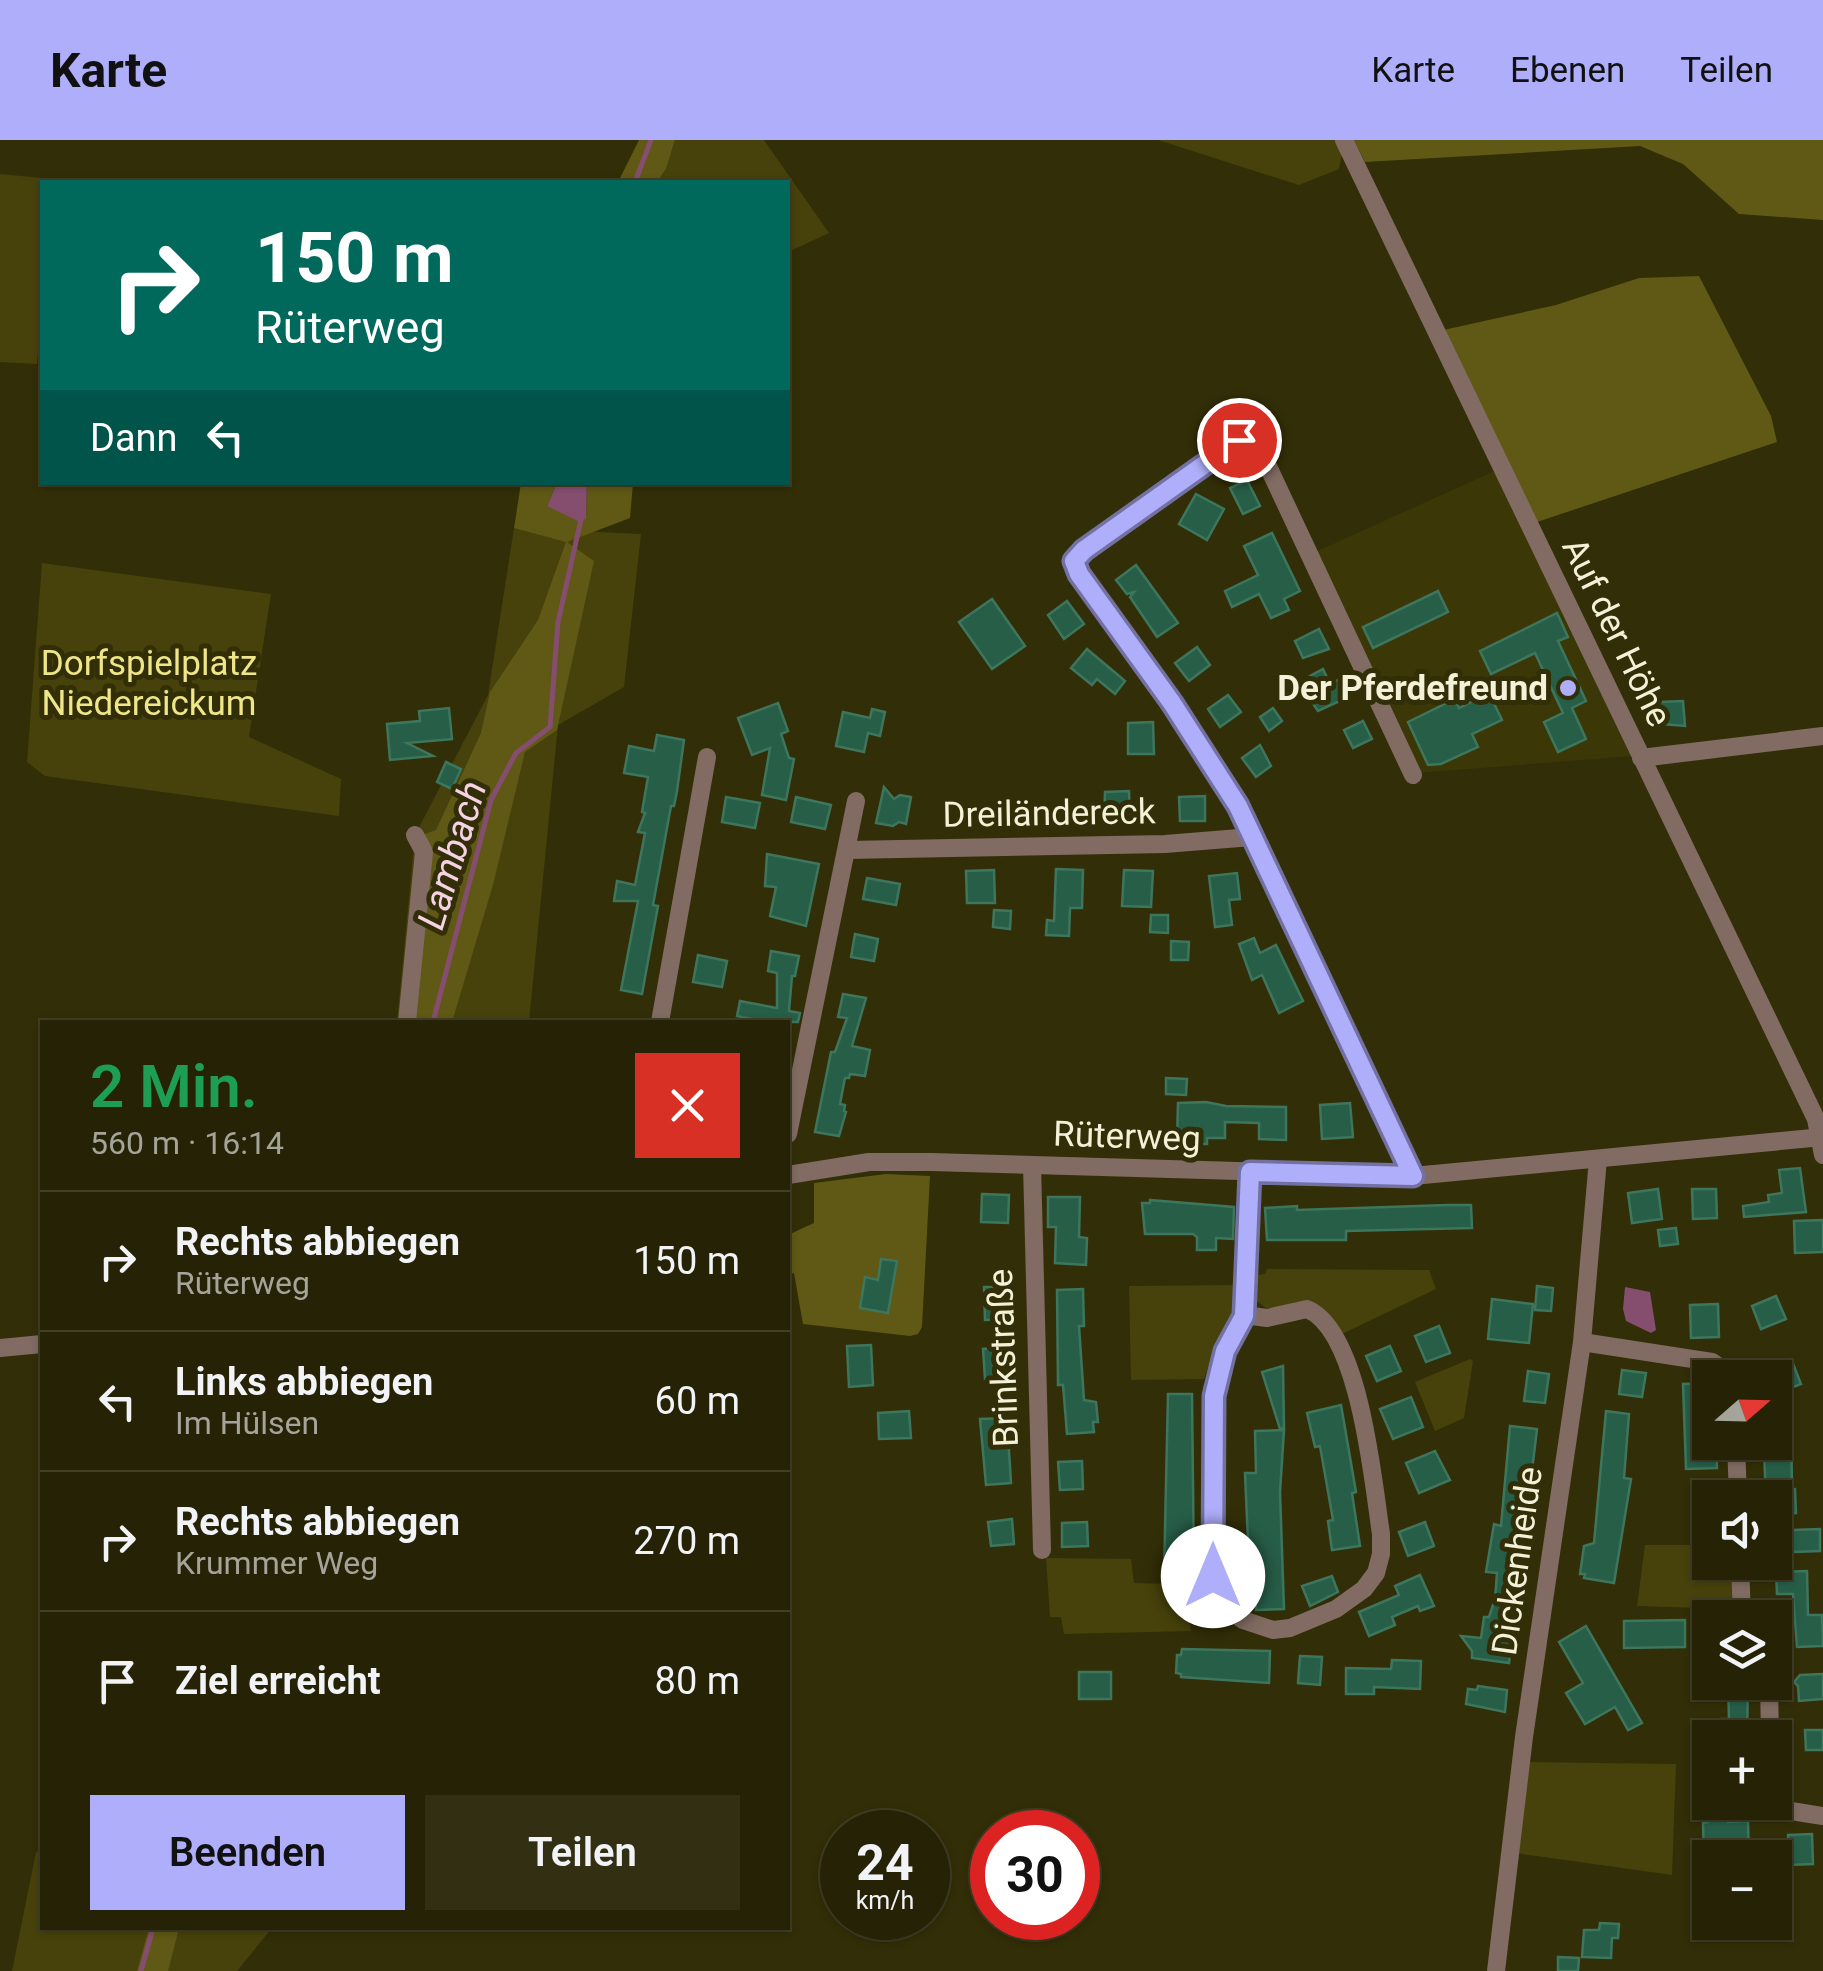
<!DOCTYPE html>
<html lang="de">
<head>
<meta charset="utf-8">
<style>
  :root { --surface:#262205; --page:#322f13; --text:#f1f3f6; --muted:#a4a49a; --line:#423f27; --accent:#afaefa }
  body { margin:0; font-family:Roboto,sans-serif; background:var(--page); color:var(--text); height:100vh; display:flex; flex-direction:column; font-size:38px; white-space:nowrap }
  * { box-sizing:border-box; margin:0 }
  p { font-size:32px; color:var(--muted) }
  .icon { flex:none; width:55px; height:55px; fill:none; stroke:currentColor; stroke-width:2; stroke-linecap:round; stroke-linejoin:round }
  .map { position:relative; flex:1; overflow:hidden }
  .drawer { position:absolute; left:40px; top:880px; width:750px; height:910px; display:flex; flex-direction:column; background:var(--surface); border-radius:0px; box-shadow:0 2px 8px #0004,0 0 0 2px var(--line) }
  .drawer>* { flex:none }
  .top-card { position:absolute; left:40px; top:40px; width:750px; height:305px; border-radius:0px; box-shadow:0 2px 8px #0004,0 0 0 2px var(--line); background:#00695c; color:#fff; overflow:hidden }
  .needle { width:65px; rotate:70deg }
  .fabs { position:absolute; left:1692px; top:1220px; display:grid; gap:20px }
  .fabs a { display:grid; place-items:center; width:100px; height:100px; border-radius:0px; background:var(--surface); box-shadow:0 2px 8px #0004,0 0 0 2px var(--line); font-size:50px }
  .speed { position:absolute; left:820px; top:1670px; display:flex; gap:20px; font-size:50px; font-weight:700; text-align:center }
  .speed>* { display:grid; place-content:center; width:130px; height:130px; border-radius:50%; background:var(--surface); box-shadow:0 2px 8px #0004,0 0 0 2px var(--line); line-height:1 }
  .speed small { font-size:25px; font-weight:400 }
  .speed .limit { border:15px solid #d22; background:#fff; color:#111 }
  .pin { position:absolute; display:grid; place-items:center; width:85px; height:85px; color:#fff; margin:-42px; border:5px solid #fff; border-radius:50%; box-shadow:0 2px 10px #0007 }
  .me { position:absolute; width:110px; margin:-55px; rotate:0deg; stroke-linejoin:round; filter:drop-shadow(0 0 8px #0008) }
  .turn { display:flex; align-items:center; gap:35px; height:210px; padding:0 50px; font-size:45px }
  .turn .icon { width:130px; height:130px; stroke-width:2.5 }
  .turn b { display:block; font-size:70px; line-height:85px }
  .then { display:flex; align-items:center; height:95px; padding:0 50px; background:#0003; gap:20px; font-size:38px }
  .round { display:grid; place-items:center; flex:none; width:105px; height:105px; border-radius:0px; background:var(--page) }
  .summary { display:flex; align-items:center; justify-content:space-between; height:170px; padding:0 50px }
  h1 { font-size:60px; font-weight:600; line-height:75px; color:#1e9e55 }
  .cta { display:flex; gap:20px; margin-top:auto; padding:20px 50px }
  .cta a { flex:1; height:115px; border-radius:0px; background:var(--accent); color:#111; font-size:40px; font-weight:600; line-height:115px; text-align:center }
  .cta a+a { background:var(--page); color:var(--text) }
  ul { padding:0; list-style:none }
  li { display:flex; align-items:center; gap:30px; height:140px; padding:0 50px; border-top:2px solid var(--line) }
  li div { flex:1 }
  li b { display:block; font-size:38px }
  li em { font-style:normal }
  header { display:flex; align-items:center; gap:60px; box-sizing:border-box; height:140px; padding:0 50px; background:var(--accent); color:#111 }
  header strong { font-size:48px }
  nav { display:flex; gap:55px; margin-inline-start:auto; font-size:35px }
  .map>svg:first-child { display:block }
  .built { fill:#3b3707 }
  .green { fill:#47420b }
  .forest { fill:#5f5915 }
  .water { fill:#854e6f }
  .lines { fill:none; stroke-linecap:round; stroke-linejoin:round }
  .stream { stroke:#854e6f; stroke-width:5 }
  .building { fill:#275e48; stroke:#3e755d; stroke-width:2.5 }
  .minor { stroke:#816b62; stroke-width:18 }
  .route-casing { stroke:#7271a2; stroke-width:25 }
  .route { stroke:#afaefa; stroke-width:18 }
  .poi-dot { fill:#afaefa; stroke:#322e07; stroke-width:4 }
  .labels { text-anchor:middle; stroke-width:10; stroke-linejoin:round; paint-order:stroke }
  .street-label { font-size:35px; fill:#f3f1d7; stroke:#322e07 }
  .park-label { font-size:35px; fill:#eee688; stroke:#322e07 }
  .poi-label { font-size:35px; font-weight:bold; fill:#f3f1d7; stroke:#322e07; text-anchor:end }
  .water-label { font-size:38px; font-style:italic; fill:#f6d2e5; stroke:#322e07 }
</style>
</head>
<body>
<header>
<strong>Karte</strong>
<nav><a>Karte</a><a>Ebenen</a><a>Teilen</a></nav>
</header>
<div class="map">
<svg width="1823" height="1831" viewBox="0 0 1823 1831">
  <rect width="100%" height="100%" fill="#322e07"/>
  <path class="built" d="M1499 329 1632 616 1418 633 1313 413Z"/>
  <g class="green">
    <path d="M675 0H764L829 93 788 112V42H657L666 29Z"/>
    <path d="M1158 0H1336L1342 13 1339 29 1299 45Z"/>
    <path d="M0 34 63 40 62 42H42V161L37 224 0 222Z"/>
    <path d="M514 388 641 394 624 547 558 585 529 882H397L415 695 488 555Z"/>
    <path d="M42 423 271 454 249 597 341 639 339 676 45 636 27 622Z"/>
    <path d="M1267 1129 1429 1130 1436 1149 1342 1194C1313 1148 1308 1168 1266 1168L1252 1158 1251 1136 1265 1134Z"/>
    <path d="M1233 1145 1232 1176 1212 1215 1204 1239 1131 1240 1129 1146Z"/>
    <path d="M1470 1219 1473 1221 1464 1278 1435 1291 1415 1242Z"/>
    <path d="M1645 1405H1710V1422L1732 1423 1734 1469 1637 1466Z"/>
    <path d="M1046 1418 1131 1419 1134 1443 1203 1445 1215 1477 1189 1476 1191 1491 1064 1494 1061 1477H1050Z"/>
    <path d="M1526 1622 1676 1624 1672 1735 1516 1713Z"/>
    <path d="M42 1710V1788H272L237 1831H12L36 1712Z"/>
  </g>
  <g class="forest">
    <path d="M639 0H675L666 29 657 42H618Z"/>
    <path d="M1354 0H1823V80L1739 74 1683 24 1640 6 1365 22Z"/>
    <path d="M1699 136 1771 276 1777 302 1534 383 1439 191 1556 165 1639 138Z"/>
    <path d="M521 343H557L547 366 586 378 587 343H633L630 378 567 402 594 421 557 590 525 612 493 745 452 882H408L425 694 436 690 481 593 490 552 538 480 566 402 514 388Z"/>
    <path d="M886 1034 930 1036 922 1187 918 1194 910 1196 803 1184 794 1133 788 1135V1095L814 1083V1043Z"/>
    <path d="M149 1788H179L168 1831H137Z"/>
  </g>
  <g class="water">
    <path d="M557 343H587L586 379 578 381 547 366Z"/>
    <path d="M1625 1147 1650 1152 1656 1190 1651 1193 1626 1181 1623 1169Z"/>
  </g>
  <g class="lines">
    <g class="stream">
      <path d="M635 42 651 0"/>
      <path d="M433 882 491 660 516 613 550 587 558 482 582 375"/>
      <path d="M141 1831 153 1788"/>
    </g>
  </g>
  <g class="building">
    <path d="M1247 340 1260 366 1243 374 1230 348Z"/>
    <path d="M1196 354 1224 369 1207 400 1179 384Z"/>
    <path d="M1272 393 1300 451 1284 459 1289 470 1271 478 1259 454 1232 467 1225 451 1258 435 1244 406Z"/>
    <path d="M1136 425 1178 483 1157 497 1130 457 1134 452 1127 454 1116 440Z"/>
    <path d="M1438 451 1448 472 1373 508 1363 487Z"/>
    <path d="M992 459 1025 506 992 529 959 482Z"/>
    <path d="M1067 461 1084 484 1064 499 1048 475Z"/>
    <path d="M1557 473 1568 497 1558 501 1586 561 1572 568 1586 599 1558 612 1544 582 1563 573 1535 513 1491 534 1480 511Z"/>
    <path d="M1319 489 1329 509 1303 518 1295 501Z"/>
    <path d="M1197 507 1210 525 1189 541 1175 523Z"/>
    <path d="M1087 509 1125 541 1115 554 1097 539 1092 545 1071 528Z"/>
    <path d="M1323 529 1330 544 1342 538 1351 556 1318 571 1307 555 1317 550 1310 536Z"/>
    <path d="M1489 553 1502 580 1472 594 1478 607 1441 624 1428 625 1408 582 1455 559 1459 568Z"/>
    <path d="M1228 555 1241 572 1220 587 1208 569Z"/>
    <path d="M1683 561 1685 586 1661 584 1660 562Z"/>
    <path d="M778 563 788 591 781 594 789 618 794 619 786 660 762 655 770 608 752 615 738 578Z"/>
    <path d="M449 568 452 599 407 603 433 616 390 620 387 584 420 581 419 571Z"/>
    <path d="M1273 568 1282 581 1269 591 1260 577Z"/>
    <path d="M872 569 885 572 880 596 868 593 864 612 836 606 843 572 870 578Z"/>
    <path d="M1363 581 1372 599 1353 608 1344 590Z"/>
    <path d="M1153 582 1154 614H1128V583Z"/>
    <path d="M657 595 684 600 677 651 674 666H671L653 765 658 766 642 854 621 850 638 761H614L617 741 635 745 645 693 638 692 645 673 642 672 648 637 624 633 629 606 654 611Z"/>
    <path d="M1260 605 1271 626 1256 637 1242 618Z"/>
    <path d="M446 622 461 629 452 649 437 642Z"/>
    <path d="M884 647 894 659 900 655 911 657 906 684 899 682 893 686 876 683Z"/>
    <path d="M1129 651 1130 680 1104 681 1105 652Z"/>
    <path d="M1205 656V681H1180L1179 657Z"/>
    <path d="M726 657 760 663 755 688 722 682Z"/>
    <path d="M796 657 831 665 825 689 791 682Z"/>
    <path d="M767 714 819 724 806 786 770 776 776 747 765 746Z"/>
    <path d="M1056 729 1083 730 1082 768H1070L1069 796 1046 795 1047 780 1054 781Z"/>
    <path d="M994 730 995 763H967L966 731Z"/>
    <path d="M1124 730 1153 731 1151 767 1122 766Z"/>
    <path d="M1237 733 1240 759 1229 760 1232 785 1215 787 1209 736Z"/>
    <path d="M867 738 900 744 896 765 863 759Z"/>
    <path d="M994 770 1011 771 1010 789 993 787Z"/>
    <path d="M1151 775H1168V793L1150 792Z"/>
    <path d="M855 794 878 799 874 821 851 817Z"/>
    <path d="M1254 798 1260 813 1276 805 1303 861 1279 873 1262 835 1252 840 1239 804Z"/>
    <path d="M1171 801 1189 802 1188 820H1171Z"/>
    <path d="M771 811 799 816 795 836H792L789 871 800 873 798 882H755L756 880 737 876 740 861 777 868V833L768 831Z"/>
    <path d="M698 815 727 821 722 847 693 842Z"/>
    <path d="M843 854 866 858 852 906 870 910 865 936 850 934 849 938H845L840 964 845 965 844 971 846 972 839 996 815 992 831 912H835L847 878 838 877Z"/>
    <path d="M1166 938 1187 939 1186 955 1166 954Z"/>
    <path d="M1206 962 1226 966 1286 967V1000L1259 999V983L1225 982V998H1207V1004H1193V999H1177L1178 963Z"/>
    <path d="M1350 963 1353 997 1322 999 1320 965Z"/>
    <path d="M1800 1028 1806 1072 1744 1077 1743 1066 1769 1062 1768 1055 1782 1053 1779 1030Z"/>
    <path d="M1658 1049 1662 1079 1632 1083 1628 1053Z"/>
    <path d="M1692 1049H1716L1717 1078 1693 1079Z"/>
    <path d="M982 1054 1009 1055 1008 1083 981 1082Z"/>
    <path d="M1048 1057H1080L1079 1097 1087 1098 1086 1125 1055 1123 1056 1087H1048Z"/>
    <path d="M1150 1060 1234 1067 1233 1099 1216 1098V1110H1197V1097L1193 1094H1145L1142 1063H1150Z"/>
    <path d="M1448 1065H1471L1472 1088 1346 1091V1100H1267L1265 1068 1297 1066V1070Z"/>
    <path d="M1823 1080V1112L1795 1113 1794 1081Z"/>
    <path d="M1676 1088 1678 1104 1660 1106 1658 1090Z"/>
    <path d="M881 1119 897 1121 888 1173 860 1168 865 1137 878 1140Z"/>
    <path d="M1537 1146 1553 1148 1551 1171 1535 1170Z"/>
    <path d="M984 1147H1011L1012 1179 985 1180Z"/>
    <path d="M1083 1149 1084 1186H1079L1084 1260 1096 1262 1098 1282H1093L1094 1292 1067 1294 1063 1245H1058L1057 1150Z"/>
    <path d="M1776 1156 1786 1179 1761 1189 1752 1166Z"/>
    <path d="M1492 1159 1533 1164 1529 1203 1488 1199Z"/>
    <path d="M1718 1164 1719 1197 1691 1198 1690 1165Z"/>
    <path d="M1439 1186 1450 1213 1426 1222 1415 1196Z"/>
    <path d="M871 1205 873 1245 849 1247 847 1206Z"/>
    <path d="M1390 1206 1401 1231 1377 1241 1366 1216Z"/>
    <path d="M1006 1207 1009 1237 985 1239 983 1209Z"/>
    <path d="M1792 1221 1801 1244 1778 1253 1775 1238H1772L1769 1230Z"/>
    <path d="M1283 1226 1284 1288 1280 1289 1262 1232Z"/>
    <path d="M1622 1230 1646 1233 1642 1257 1619 1254Z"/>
    <path d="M1528 1231 1549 1234 1545 1263 1524 1261Z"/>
    <path d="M1704 1243 1706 1296H1710V1302H1716L1717 1328 1686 1329 1683 1244Z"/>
    <path d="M1168 1254H1192L1194 1434H1164Z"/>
    <path d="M1411 1257 1423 1287 1393 1299 1380 1269Z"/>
    <path d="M1341 1265 1356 1352 1352 1353 1360 1406 1332 1410 1328 1381 1333 1380 1320 1306 1315 1307 1307 1273Z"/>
    <path d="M1775 1265 1791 1279 1792 1349H1795L1796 1373 1775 1374V1358H1766L1764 1312H1774Z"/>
    <path d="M909 1271 911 1298 879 1299 878 1273Z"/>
    <path d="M1606 1271 1629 1274 1624 1338 1631 1339 1614 1443 1584 1438 1585 1434H1580L1584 1406 1594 1403Z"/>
    <path d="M1007 1278 1011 1343 986 1345 980 1279Z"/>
    <path d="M1510 1286 1537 1289 1509 1523 1472 1518V1511L1461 1496 1481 1498 1484 1477H1489L1495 1459 1497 1433 1486 1432 1494 1384 1501 1386Z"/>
    <path d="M1284 1290 1280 1352 1284 1469 1256 1470 1255 1425H1249L1245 1333H1256L1255 1291Z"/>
    <path d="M1435 1311 1450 1340 1419 1353 1406 1323Z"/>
    <path d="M1082 1321 1083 1349 1060 1350 1058 1322Z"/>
    <path d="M1710 1356V1400H1696L1692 1357Z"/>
    <path d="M1012 1379 1014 1404 991 1406 988 1382Z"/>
    <path d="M1087 1382 1088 1406 1062 1407V1383Z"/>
    <path d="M1425 1382 1434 1406 1408 1416 1399 1392Z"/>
    <path d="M1820 1389V1411L1793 1412 1792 1390Z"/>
    <path d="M1807 1431 1808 1475H1822L1823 1506 1797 1507 1793 1454H1777L1776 1432Z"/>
    <path d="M1420 1435 1434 1466 1420 1471 1418 1466 1392 1477 1395 1485 1369 1496 1359 1472 1399 1455 1395 1446Z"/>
    <path d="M1332 1436 1338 1452 1310 1466 1302 1446Z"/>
    <path d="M1685 1480V1507L1624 1508V1481Z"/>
    <path d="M1586 1486 1642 1583 1628 1590 1615 1567 1585 1584 1566 1553 1583 1543 1559 1502Z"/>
    <path d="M1182 1509 1270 1511 1269 1543 1181 1537V1534L1176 1533 1177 1515H1181Z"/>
    <path d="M1300 1516 1322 1517 1320 1545 1298 1543Z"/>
    <path d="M1392 1520 1421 1521 1420 1549 1374 1547V1554H1346V1528L1391 1529Z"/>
    <rect x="1079" y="1532" width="32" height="27"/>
    <path d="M1823 1534V1559L1799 1561 1798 1546 1794 1542 1800 1535Z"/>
    <path d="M1728 1542H1748L1747 1598H1719L1721 1579H1729Z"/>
    <path d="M1478 1546 1507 1550 1505 1572 1466 1564 1468 1549 1477 1550Z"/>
    <path d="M1805 1590H1823V1610H1806Z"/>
    <path d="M1707 1662H1727L1728 1682 1748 1681 1749 1718H1704L1703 1683 1708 1682Z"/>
    <path d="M1812 1694 1813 1724 1789 1725 1788 1695Z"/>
    <path d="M1600 1783 1619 1784 1618 1798H1612L1611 1818 1582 1817 1584 1790H1599Z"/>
    <path d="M1558 1817 1579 1818 1578 1831H1558Z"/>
  </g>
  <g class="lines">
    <g class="minor">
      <path d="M1344 0 1816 979 1823 1015"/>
      <path d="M1641 618 1823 596"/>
      <path d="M847 710 1165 704 1252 697"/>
      <path d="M407 882 424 712 415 695"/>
      <path d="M660 882 707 617"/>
      <path d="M788 994 856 661"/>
      <path d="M1032 1025 1042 1410"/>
      <path d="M788 1035 869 1022H931L1413 1036 1823 997"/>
      <path d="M1413 1036 1238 666 1172 563 1079 434 1074 421 1084 410 1239 300 1251 297 1257 303 1413 635"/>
      <path d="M1244 1175 1267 1178 1307 1169C1360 1191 1373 1342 1381 1394V1414L1376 1433 1364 1449 1336 1469 1290 1488 1273 1490 1243 1480 1228 1469 1219 1455 1213 1436 1214 1256 1225 1211 1244 1175 1250 1032"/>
      <path d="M1582 1202 1712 1222 1725 1231 1728 1238"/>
      <path d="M0 1208 42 1204"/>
      <path d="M1736 1302 1738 1358"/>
      <path d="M1740 1422 1742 1478"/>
      <path d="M1769 1542 1770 1598"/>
      <path d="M1775 1655 1777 1663 1791 1671 1823 1676"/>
      <path d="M1496 1831 1524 1597 1582 1202 1598 1019"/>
    </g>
  </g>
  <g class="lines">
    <g class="route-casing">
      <path id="route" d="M1213 1436 1214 1256 1225 1211 1244 1176 1250 1032 1413 1036 1238 666 1172 563 1079 434 1074 421 1084 410 1239 300"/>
    </g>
    <use href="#route" class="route"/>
  </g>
  <circle class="poi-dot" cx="1568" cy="548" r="10"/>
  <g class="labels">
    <g class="street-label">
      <text transform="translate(1617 492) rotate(64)" y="12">Auf der Höhe</text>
      <text transform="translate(1049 673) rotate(-1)" y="12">Dreiländereck</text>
      <text transform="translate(1127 996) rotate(2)" y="12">Rüterweg</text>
      <text transform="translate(1003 1218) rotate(-92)" y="12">Brinkstraße</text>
      <text transform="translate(1517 1421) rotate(-82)" y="12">Dickenheide</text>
    </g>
    <g class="park-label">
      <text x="149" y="535">Dorfspielplatz<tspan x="149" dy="40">Niedereickum</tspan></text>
    </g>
    <g class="poi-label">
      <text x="1548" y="560">Der Pferdefreund</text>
    </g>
    <g class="water-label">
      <text transform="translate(452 715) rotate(-73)" y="13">Lambach</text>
    </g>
  </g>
</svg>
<div class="fabs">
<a><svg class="needle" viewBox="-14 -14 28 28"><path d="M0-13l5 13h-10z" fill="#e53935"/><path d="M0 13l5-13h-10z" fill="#a4a49a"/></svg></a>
<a><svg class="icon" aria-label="sound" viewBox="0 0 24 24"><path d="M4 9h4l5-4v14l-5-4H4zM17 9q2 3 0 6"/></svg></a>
<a><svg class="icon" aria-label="layers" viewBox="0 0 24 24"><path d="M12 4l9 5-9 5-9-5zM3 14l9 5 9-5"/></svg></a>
<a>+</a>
<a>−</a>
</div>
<div class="speed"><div>24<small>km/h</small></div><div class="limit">30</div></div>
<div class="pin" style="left:1239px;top:300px;background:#d93025"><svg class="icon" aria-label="arrive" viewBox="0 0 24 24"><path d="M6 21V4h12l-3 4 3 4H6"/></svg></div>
<svg class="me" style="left:1213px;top:1436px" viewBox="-20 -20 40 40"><circle r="19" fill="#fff"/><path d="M0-13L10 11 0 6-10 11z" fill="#afaefa"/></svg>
<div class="top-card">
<div class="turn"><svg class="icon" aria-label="right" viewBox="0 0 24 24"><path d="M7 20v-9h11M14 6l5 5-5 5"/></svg><div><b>150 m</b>Rüterweg</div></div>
<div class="then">Dann<svg class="icon" aria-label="left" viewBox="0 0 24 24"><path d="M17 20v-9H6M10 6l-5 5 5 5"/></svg></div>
</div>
<section class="drawer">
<div class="summary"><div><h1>2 Min.</h1><p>560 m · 16:14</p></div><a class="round" style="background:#d93025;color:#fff"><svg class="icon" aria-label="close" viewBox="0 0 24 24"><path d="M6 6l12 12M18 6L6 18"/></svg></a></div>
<ul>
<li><svg class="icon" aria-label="right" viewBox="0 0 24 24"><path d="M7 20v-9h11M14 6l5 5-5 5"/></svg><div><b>Rechts abbiegen</b><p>Rüterweg</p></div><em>150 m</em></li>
<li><svg class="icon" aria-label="left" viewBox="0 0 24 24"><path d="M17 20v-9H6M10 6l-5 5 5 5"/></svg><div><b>Links abbiegen</b><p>Im Hülsen</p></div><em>60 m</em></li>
<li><svg class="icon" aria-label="right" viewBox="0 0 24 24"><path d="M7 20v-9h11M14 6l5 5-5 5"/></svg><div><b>Rechts abbiegen</b><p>Krummer Weg</p></div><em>270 m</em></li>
<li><svg class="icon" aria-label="arrive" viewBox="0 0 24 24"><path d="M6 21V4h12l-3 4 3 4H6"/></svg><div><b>Ziel erreicht</b></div><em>80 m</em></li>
</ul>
<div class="cta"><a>Beenden</a><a>Teilen</a></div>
</section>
</div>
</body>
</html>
